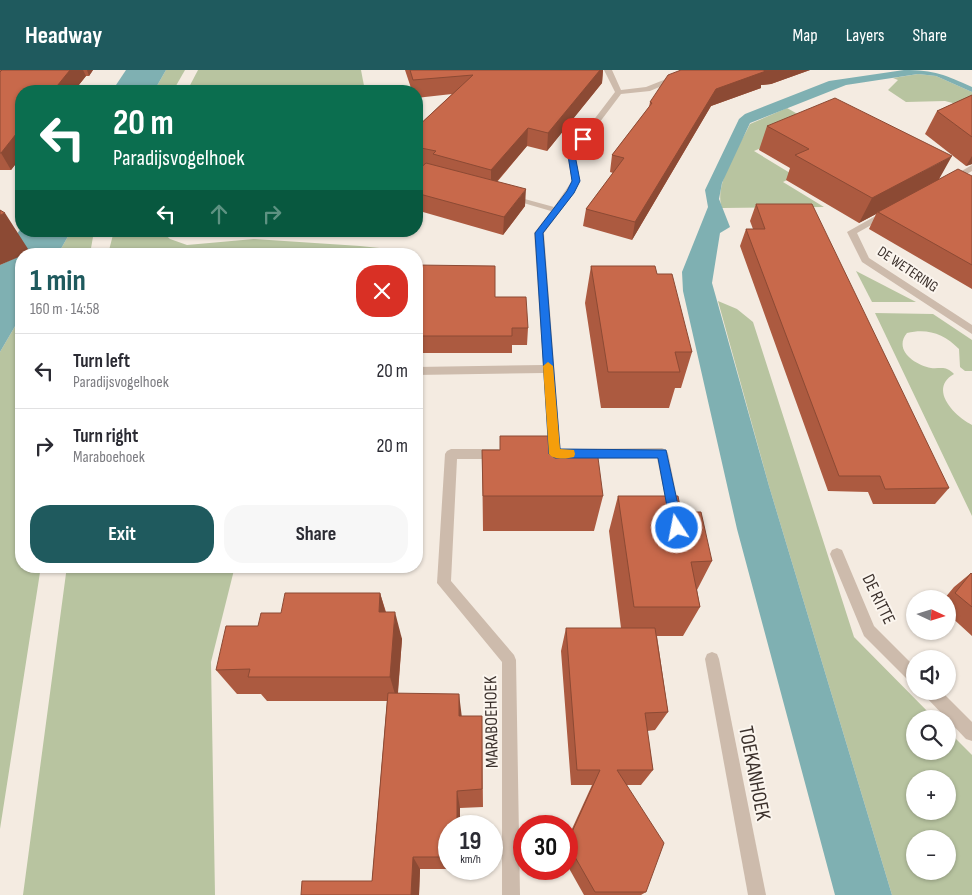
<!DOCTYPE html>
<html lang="en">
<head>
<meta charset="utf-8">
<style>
  :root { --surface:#fff; --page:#f7f7f7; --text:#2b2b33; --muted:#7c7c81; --line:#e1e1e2; --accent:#1f5a5e }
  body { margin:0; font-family:"Sofia Sans Condensed",sans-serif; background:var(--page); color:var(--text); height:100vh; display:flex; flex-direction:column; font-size:19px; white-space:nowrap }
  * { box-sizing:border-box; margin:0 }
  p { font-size:16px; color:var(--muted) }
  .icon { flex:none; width:28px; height:28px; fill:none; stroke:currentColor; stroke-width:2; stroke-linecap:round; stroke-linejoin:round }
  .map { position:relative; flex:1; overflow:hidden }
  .side { position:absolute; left:15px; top:178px; width:408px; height:325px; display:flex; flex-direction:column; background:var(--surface); border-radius:20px; box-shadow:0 1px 4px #0004 }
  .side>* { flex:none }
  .banner { position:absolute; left:15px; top:15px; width:408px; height:152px; border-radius:20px; box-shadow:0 1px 4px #0004; background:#0b6e4f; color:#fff; overflow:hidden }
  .needle { width:32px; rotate:94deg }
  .fabs { position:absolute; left:906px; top:520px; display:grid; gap:10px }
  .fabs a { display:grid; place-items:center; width:50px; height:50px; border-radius:50%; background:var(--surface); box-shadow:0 1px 4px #0004; font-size:25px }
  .speed { position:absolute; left:438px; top:745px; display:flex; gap:10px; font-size:25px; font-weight:700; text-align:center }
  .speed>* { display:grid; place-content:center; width:65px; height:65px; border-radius:50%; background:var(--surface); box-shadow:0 1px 4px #0004; line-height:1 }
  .speed small { font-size:12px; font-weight:400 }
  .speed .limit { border:8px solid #d22; background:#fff; color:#111 }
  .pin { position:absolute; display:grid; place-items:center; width:42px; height:42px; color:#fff; margin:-21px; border-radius:10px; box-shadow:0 2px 8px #0006 }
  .me { position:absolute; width:55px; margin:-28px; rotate:349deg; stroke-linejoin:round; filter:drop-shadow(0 0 4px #0008) }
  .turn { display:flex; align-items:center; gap:18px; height:105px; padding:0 15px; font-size:22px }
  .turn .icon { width:65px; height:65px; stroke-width:2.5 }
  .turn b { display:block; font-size:35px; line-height:42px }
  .lanes { display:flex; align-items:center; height:48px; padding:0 15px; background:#0003; justify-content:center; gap:25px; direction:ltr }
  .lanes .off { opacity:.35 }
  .round { display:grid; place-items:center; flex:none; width:52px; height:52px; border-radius:20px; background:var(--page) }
  .headline { display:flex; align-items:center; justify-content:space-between; height:85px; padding:0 15px }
  h1 { font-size:30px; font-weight:700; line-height:38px; color:var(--accent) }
  .action { display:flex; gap:10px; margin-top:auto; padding:10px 15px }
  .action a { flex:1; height:58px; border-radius:20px; background:var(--accent); color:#fff; font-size:20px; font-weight:700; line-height:58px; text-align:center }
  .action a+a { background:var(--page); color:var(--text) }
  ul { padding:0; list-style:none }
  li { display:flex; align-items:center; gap:15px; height:75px; padding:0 15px; border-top:1px solid var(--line) }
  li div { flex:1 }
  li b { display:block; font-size:19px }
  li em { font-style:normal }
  header { display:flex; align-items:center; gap:30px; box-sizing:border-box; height:70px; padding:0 25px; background:var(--accent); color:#fff }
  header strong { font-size:24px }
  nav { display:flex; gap:28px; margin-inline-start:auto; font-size:18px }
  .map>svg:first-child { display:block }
  .green { fill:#b8c4a0; fill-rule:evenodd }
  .water { fill:#7fb0b2 }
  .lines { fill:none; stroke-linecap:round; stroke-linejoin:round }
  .minor { fill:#cdbbac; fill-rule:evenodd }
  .wall { fill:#ac5a40 }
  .shaded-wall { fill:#8c4a34 }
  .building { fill:#c8694b; stroke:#8c4a34 }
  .route { fill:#1a73e8; stroke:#114b97 }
  .slow { fill:#f59e0b }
  .labels { text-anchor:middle; stroke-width:4; stroke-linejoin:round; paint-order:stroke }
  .far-street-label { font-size:15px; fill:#3b302b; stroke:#fbf5ee }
  .street-label { font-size:18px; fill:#3b302b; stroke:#fbf5ee }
  .near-street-label { font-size:21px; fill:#3b302b; stroke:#fbf5ee }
</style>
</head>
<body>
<header>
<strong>Headway</strong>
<nav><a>Map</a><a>Layers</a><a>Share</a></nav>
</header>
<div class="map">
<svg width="972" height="825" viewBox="0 0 972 825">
  <rect width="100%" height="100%" fill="#f4ebe1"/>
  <g class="green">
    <path d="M166 0H185L173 21H154Z"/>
    <path d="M198 0H361L365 21H187Z"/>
    <path d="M918 4 936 6 972 22V38L945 31 906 32 888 20 898 10 893 8Z"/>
    <path d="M787 38 817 55 754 81 795 106 783 112 824 137 722 138C713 115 740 75 750 54Z"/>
    <path d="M71 161H94L90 184H58Z"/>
    <path d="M114 161H161L170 169 187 175 254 169 360 176 389 179 405 184H108Z"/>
    <path d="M856 201 916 232H872Z"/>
    <path d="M718 231 737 239 753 252 854 567 935 649H915V681H948V661L972 685V825H892L769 416ZM915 709H948V741H915ZM915 769H948V801H915Z"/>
    <path d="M875 243 933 244 972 270V301H965L960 297 959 279C944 264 928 258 907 263 893 280 915 295 931 298 936 299 943 297 947 299 950 300 952 302 954 304 928 319 954 346 972 355V446Z"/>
    <path d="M21 246V496H41L0 759V282Z"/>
    <path d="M67 496H235L211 592 215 825H23Z"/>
  </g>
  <g class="water">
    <path d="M126 0H166L154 21H112Z"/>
    <path d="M904 0C935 0 945 5 972 17V22L936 6 918 4 846 15 750 53 722 113 719 129 730 157 720 163 712 213 769 416 892 825H835L737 459 683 221 682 202 708 137 705 120 739 49 745 44 829 11Z"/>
    <path d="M21 158V161H71L58 184H23L11 173Z"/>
    <path d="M21 185V246L0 282V195Z"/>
  </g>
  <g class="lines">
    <g class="minor">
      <path d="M604 0H612L621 20 646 17 689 0H699L650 21 621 24 575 85 580 111 574 123 544 163 561 384 559 387C553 389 545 389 539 387L537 384 539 381 549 379 544 303 416 305V297L543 295 534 163 551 141 506 128 510 125 554 137 572 111 567 85 615 22Z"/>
      <path d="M972 95V101L953 112 946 110Z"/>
      <path d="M888 139 891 140V144L857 163 869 188 972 255V264L862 192 847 162Z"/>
      <path d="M662 378 666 380 668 383 680 442 679 446 674 447 669 446 668 442 657 388 582 389 578 387 576 384 578 381 582 379Z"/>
      <path d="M451 379H498L502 381 504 384 502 387 498 389H457L451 511 514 585 516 590 520 825H502V592L437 513 445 384 447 381Z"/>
      <path d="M837 478 842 480 874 556 915 597V614L910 612 864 566 830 484 832 480Z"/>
      <path d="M712 582 717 584 719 589 766 825H748L705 589 707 584Z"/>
      <path d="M922 621H941L972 652V671L966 669 925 626Z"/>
    </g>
  </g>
  <g class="wall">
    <path d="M0 0H93L89 6H86L74 21H21V87L11 100H0Z"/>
    <path d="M405 0H603L602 13 547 81 527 76 497 112 525 136 503 165 416 140V102L422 96 416 95V58L452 24 416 28V21H412Z"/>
    <path d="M681 0H810L771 14 761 15V18L711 36 632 170 583 156 586 139 613 103 610 102 612 85 649 37 650 32Z"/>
    <path d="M972 25V94L966 96 925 64 937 41Z"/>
    <path d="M767 56 939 109 972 106V219L869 159 876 144 859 153 786 110 790 98 759 80Z"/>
    <path d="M756 134 949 418 935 434H873L868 422 828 421 740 176 746 159H753L750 151Z"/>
    <path d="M416 195 495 227 528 258 527 275H512V283H416Z"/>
    <path d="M591 196 657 204 692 282 681 318H675L669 338H601L585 233Z"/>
    <path d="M500 366 554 380 603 426 594 461H483L482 380H500Z"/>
    <path d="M618 426 681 442 712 491 697 520 700 537 683 566H657L668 642 655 660 647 661 653 700 641 715H627L646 822 641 825H584L566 793V772L592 715H571L561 581 566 558H621L609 461Z"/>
    <path d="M971 503 972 504V566L948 544V529H944L954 517Z"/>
    <path d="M380 523 386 542 402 569 398 623 461 646H482L483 737 460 738V756H449V799H459H420L419 825H301L372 811 387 631H267L261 624H237L216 600 258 556 281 543Z"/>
  </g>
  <g class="shaded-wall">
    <path d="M70 0H83L86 6 74 21H53Z"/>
    <path d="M87 0H93L89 6Z"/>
    <path d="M600 0H603L602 13 547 81 548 63Z"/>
    <path d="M762 0H810L771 14 761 15V18L711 36 632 170 635 152 716 19Z"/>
    <path d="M528 58 527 76 491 118V100Z"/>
    <path d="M20 59 21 62V87L11 100 1 83Z"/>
    <path d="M952 86 938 111 878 142 876 144 859 153 872 128Z"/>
    <path d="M972 86V94L966 96Z"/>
    <path d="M526 119 525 136 503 165 504 147Z"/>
    <path d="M5 143 30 182 26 184H21V186L0 195V145Z"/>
    <path d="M380 523 388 551 379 542Z"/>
    <path d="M395 542 402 569 397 631 390 607Z"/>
    <path d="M459 624 462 648 459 646Z"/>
    <path d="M457 721 460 738V756H457Z"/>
    <path d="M413 787 420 799 419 825H411Z"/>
  </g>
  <g class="building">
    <path d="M2 0H70L53 21H21V59H20L1 83H0V2Z"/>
    <path d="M410 0H600L548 63 528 58 491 100 433 84 436 81 416 77V58L473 5 413 10Z"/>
    <path d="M681 0H763L766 1 716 19 635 152 586 139 624 88 612 85 652 33 650 32 668 5Z"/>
    <path d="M972 25V67L937 41Z"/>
    <path d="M835 28 952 86 872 128 795 85 809 79 767 56Z"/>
    <path d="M426 93 526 119 504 147 416 123V102Z"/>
    <path d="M958 99 972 106V195L878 142Z"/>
    <path d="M756 134H812L949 418 885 419 880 406H839L746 159H765Z"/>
    <path d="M0 140 5 143 0 145Z"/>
    <path d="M416 195 495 196V227H526L528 258H512V266H416Z"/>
    <path d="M591 196H655L657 204H672L692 282H675L680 302H608Z"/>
    <path d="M500 366H553L554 380H597L603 426H483L482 380H500Z"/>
    <path d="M618 426H678L681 442H701L712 491 691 492 700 537H634Z"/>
    <path d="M971 503 972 504V537L955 523Z"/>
    <path d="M285 523H380L379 542H395L390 607H248L250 599 216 600 226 556H258L261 543H281Z"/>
    <path d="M566 558H655L668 642 645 643 653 700H617L664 773 646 822H595L567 773 600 700H577Z"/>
    <path d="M388 623 459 624V646H482V719L457 721V756H449V787H413L411 825H301L302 811H372Z"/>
  </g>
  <path class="route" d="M581 68 587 69 575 85 580 111 574 123 543 163 560 379 666 380 683 458 681 461H673L671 458 658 388H555L549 384 535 163 567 121 572 111 568 85Z"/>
  <path class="slow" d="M548 292 553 296 560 379 574 380 575 384 574 387C567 389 553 390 549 384L543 296Z"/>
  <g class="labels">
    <g class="far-street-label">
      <text transform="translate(908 199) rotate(34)" y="5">DE WETERING</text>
    </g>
    <g class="street-label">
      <text transform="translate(879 529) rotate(64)" y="6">DE RITTE</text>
      <text transform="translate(491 652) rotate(-91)" y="6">MARABOEHOEK</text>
    </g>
    <g class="near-street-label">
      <text transform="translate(755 703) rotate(79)" y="7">TOEKANHOEK</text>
    </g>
  </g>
</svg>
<div class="fabs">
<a><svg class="needle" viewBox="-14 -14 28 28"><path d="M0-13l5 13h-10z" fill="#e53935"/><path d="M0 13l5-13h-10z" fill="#7c7c81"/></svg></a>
<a><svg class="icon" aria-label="sound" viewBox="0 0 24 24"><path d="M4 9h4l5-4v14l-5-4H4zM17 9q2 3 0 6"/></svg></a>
<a><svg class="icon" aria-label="search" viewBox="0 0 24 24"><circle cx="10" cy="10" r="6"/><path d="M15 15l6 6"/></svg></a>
<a>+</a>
<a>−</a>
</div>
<div class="speed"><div>19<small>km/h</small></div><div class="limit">30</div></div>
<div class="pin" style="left:583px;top:69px;background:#d93025"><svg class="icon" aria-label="arrive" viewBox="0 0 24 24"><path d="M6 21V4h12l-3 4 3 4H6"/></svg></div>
<svg class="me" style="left:677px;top:458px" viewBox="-20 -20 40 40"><circle r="17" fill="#1a73e8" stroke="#fff" stroke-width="3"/><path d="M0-11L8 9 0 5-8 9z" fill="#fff"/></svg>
<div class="banner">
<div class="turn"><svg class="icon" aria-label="left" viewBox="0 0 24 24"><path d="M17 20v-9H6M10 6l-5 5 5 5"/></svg><div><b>20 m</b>Paradijsvogelhoek</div></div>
<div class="lanes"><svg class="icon" aria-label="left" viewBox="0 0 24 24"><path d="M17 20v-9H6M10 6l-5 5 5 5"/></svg><svg class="icon off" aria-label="ahead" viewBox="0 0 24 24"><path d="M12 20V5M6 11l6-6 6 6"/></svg><svg class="icon off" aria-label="right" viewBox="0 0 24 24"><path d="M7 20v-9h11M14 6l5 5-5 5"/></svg></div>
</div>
<section class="side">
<div class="headline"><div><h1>1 min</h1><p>160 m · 14:58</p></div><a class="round" style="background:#d93025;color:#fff"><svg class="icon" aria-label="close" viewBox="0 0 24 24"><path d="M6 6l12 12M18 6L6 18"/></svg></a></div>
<ul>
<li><svg class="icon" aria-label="left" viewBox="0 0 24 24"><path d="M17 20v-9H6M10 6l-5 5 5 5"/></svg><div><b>Turn left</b><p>Paradijsvogelhoek</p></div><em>20 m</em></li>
<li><svg class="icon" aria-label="right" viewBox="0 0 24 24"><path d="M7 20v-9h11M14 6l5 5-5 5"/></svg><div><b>Turn right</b><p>Maraboehoek</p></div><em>20 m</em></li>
</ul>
<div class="action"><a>Exit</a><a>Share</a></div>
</section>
</div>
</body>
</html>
